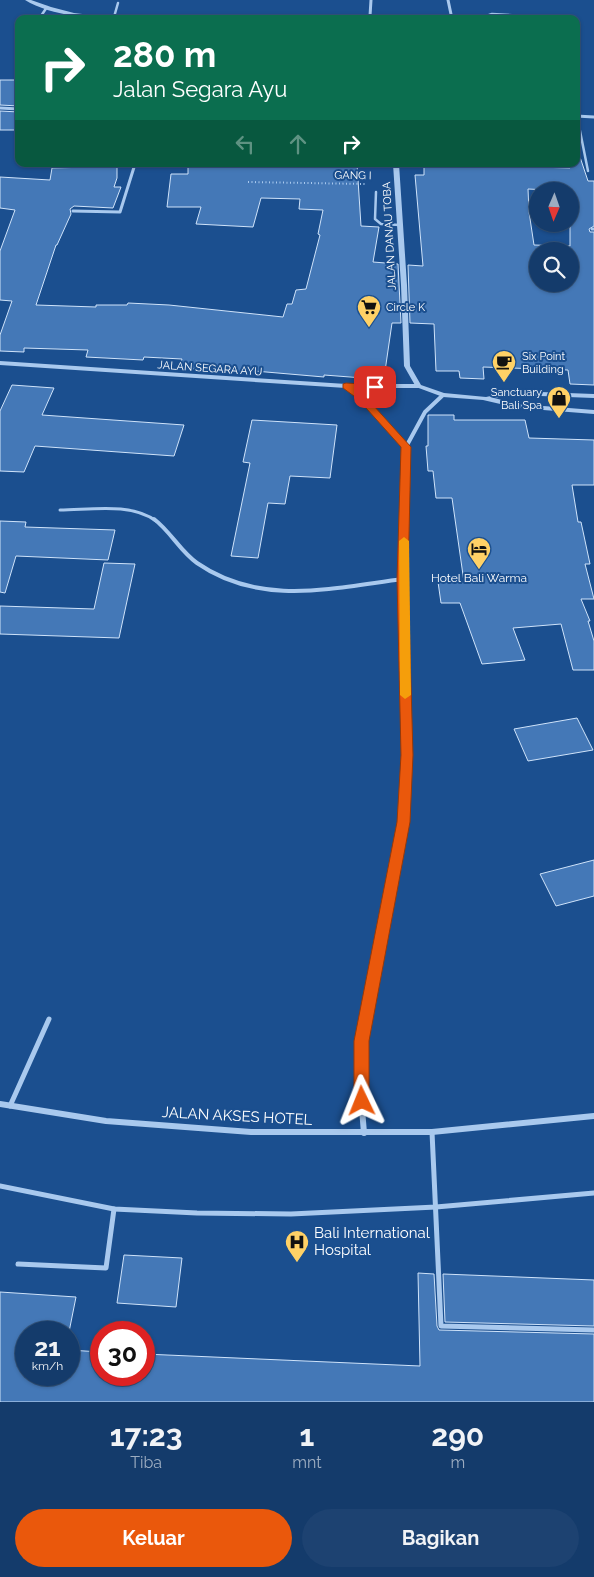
<!DOCTYPE html>
<html lang="id">
<head>
<meta charset="utf-8">
<style>
  :root { --surface:#143b6b; --page:#1d4271; --text:#f1f3f6; --muted:#9dadc1; --line:#33557e; --accent:#ea580c }
  body { margin:0; font-family:Raleway,sans-serif; background:var(--page); color:var(--text); height:100vh; display:flex; flex-direction:column; font-size:19px; white-space:nowrap }
  * { box-sizing:border-box; margin:0 }
  p { font-size:16px; color:var(--muted) }
  .icon { flex:none; width:28px; height:28px; fill:none; stroke:currentColor; stroke-width:2; stroke-linecap:round; stroke-linejoin:round }
  .map { position:relative; height:1402px; overflow:hidden }
  .details { display:flex; flex-direction:column; background:var(--surface); flex:1 }
  .details>* { flex:none }
  .guide { position:absolute; left:15px; top:15px; width:565px; height:152px; border-radius:10px; box-shadow:0 1px 4px #0004,0 0 0 1px var(--line); background:#0b6e4f; color:#fff; overflow:hidden }
  .needle { width:32px; rotate:182deg }
  .tools { position:absolute; left:529px; top:182px; display:grid; gap:10px }
  .tools a { display:grid; place-items:center; width:50px; height:50px; border-radius:50%; background:var(--surface); box-shadow:0 1px 4px #0004,0 0 0 1px var(--line); font-size:25px }
  .speed { position:absolute; left:15px; top:1321px; display:flex; gap:10px; font-size:25px; font-weight:700; text-align:center }
  .speed>* { display:grid; place-content:center; width:65px; height:65px; border-radius:50%; background:var(--surface); box-shadow:0 1px 4px #0004,0 0 0 1px var(--line); line-height:1 }
  .speed small { font-size:12px; font-weight:400 }
  .speed .limit { border:8px solid #d22; background:#fff; color:#111 }
  .pin { position:absolute; display:grid; place-items:center; width:42px; height:42px; color:#fff; margin:-21px; border-radius:10px; box-shadow:0 2px 8px #0006 }
  .me { position:absolute; width:55px; margin:-28px; rotate:358deg; stroke-linejoin:round; filter:drop-shadow(0 0 4px #0008) }
  .turn { display:flex; align-items:center; gap:18px; height:105px; padding:0 15px; font-size:22px }
  .turn .icon { width:65px; height:65px; stroke-width:2.5 }
  .turn b { display:block; font-size:35px; line-height:42px }
  .lanes { display:flex; align-items:center; height:48px; padding:0 15px; background:#0003; justify-content:center; gap:25px; direction:ltr }
  .lanes .off { opacity:.35 }
  .eta { display:flex; justify-content:space-evenly; align-items:center; height:85px; text-align:center }
  .eta b { font-size:30px; font-weight:700; line-height:35px }
  .cta { display:flex; gap:10px; margin-top:auto; padding:10px 15px }
  .cta a { flex:1; height:58px; border-radius:30px; background:var(--accent); color:#fff; font-size:20px; font-weight:700; line-height:58px; text-align:center }
  .cta a+a { background:var(--page); color:var(--text) }
  .map>svg:first-child { display:block }
  .building { fill:#4478b7; stroke:#cfe3fa; fill-rule:evenodd }
  .lines { fill:none; stroke-linecap:round; stroke-linejoin:round }
  .path { stroke:#a9c9ee; stroke-width:2; stroke-dasharray:1 2.5; stroke-linecap:butt }
  .service-far3 { stroke:#a9c9ee; stroke-width:2.5 }
  .service-far2 { stroke:#a9c9ee; stroke-width:3 }
  .service-far1 { stroke:#a9c9ee; stroke-width:4 }
  .service { stroke:#a9c9ee; stroke-width:5 }
  .minor-far3 { stroke:#a9c9ee; stroke-width:3 }
  .minor-far2 { stroke:#a9c9ee; stroke-width:4 }
  .minor-far1 { stroke:#a9c9ee; stroke-width:5 }
  .minor { stroke:#a9c9ee; stroke-width:6 }
  .tertiary { fill:#a9c9ee; fill-rule:evenodd }
  .route { fill:#ea580c; stroke:#983908 }
  .slow { fill:#f59e0b }
  .labels { text-anchor:middle; stroke-width:4; stroke-linejoin:round; paint-order:stroke }
  .far-street-label { font-size:11px; fill:#fff; stroke:#1b4f8f }
  .far-poi-label { font-size:11px; fill:#fff; stroke:#1b4f8f; text-anchor:start }
  .poi-label { font-size:12px; fill:#fff; stroke:#1b4f8f }
  .near-street-label { font-size:15px; fill:#fff; stroke:#1b4f8f }
  .near-poi-label { font-size:15px; fill:#fff; stroke:#1b4f8f; text-anchor:start }
</style>
</head>
<body>
<div class="map">
<svg width="594" height="1402" viewBox="0 0 594 1402">
  <rect width="100%" height="100%" fill="#1b4f8f"/>
  <g class="building">
    <path d="M0 80H19V106L0 105Z"/>
    <path d="M0 111 19 112V130H0Z"/>
    <path d="M576 145 588 181H594V226L589 229 590 232H594V385L570 384 568 370 483 367 484 379 460 378 459 371H436L434 324 410 323 408 265 423 266 415 175H424V165L535 164 536 167 570 168V164H576ZM528 189 570 191V246L534 245 529 212ZM538 251H570V284H538Z"/>
    <path d="M91 164H117V178L114 187H121L113 208 74 206 70 209 71 214 57 245H56L36 305 96 307V305H127L128 303 169 305 283 317 287 304H292L296 290 306 289 320 235 318 234 323 210 299 209 300 199 261 198 253 227 196 224 201 207H167L171 174H188V164H233L295 167V164H357L361 226 379 227 373 262 398 264 401 323H392L384 378 376 379 324 375V377L243 370V372L179 368 182 359 144 357 143 360 86 357 88 350 24 348V352L0 351V335L12 301 0 300V251L15 210 0 208V177L50 180 52 168 91 167Z"/>
    <path d="M12 385 54 388 42 415 184 425 174 456 35 446 24 472 0 471V411Z"/>
    <path d="M428 415H454V420H525L529 438 594 440V485H572L578 522H581L590 564H585L594 599H581L590 621H588L594 641V670H573L561 624 513 628 525 660 482 664 460 603H441L438 582H464L452 498H436L433 471H428L426 446H428Z"/>
    <path d="M252 420 337 425 330 478 290 476 285 504 268 503 258 558 231 556 250 463 243 462Z"/>
    <path d="M0 521 26 522 25 527 115 530 108 560 16 556 5 593 0 592Z"/>
    <path d="M104 563 135 564 119 638 0 634V606L94 609Z"/>
    <path d="M577 718 593 750 528 761 514 729Z"/>
    <path d="M594 860V896L556 906 540 874Z"/>
    <path d="M124 1255 182 1258 176 1307 117 1303Z"/>
    <path d="M418 1273 434 1274 437 1326 439 1330 594 1334V1402H0V1292L76 1297 69 1332H26V1375H69V1350L101 1352V1375H144V1354L420 1366Z"/>
    <path d="M443 1274 594 1280V1326L445 1322Z"/>
  </g>
  <g class="lines">
    <path class="path" d="M248 182 365 184"/>
    <g class="service-far3">
      <path d="M114 17 118 3"/>
      <path d="M39 19 47 7"/>
      <path d="M490 19 489 15 492 14 524 16V19"/>
      <path d="M577 116 588 171"/>
      <path d="M376 192 375 219 381 224 400 225"/>
    </g>
    <g class="service-far2">
      <path d="M592 229H594"/>
      <path d="M60 510C89 510 131 502 156 521"/>
    </g>
    <path class="service-far1" d="M154 519C171 532 180 551 197 563 260 607 333 588 403 579"/>
    <g class="service">
      <path d="M10 1106 49 1019"/>
      <path d="M432 1132 441 1326 594 1330"/>
      <path d="M0 1186 114 1209 197 1213 291 1214 436 1207 594 1193"/>
      <path d="M18 1264 106 1268 114 1209"/>
    </g>
    <g class="minor-far3">
      <path d="M448 0 452 19"/>
      <path d="M367 19 370 16 371 0"/>
      <path d="M0 108 19 109"/>
      <path d="M576 116 594 117"/>
      <path d="M73 211 120 212 135 164"/>
    </g>
    <g class="minor-far2">
      <path d="M0 363 346 386H418"/>
      <path d="M347 387 361 397 406 447"/>
      <path d="M404 521 406 447 425 412 443 395"/>
    </g>
    <path class="minor-far1" d="M390 904 404 822 407 755 403 579 404 519"/>
    <g class="minor">
      <path d="M0 1104 106 1121 251 1132H432L594 1116"/>
      <path d="M364 1133 360 1085 361 1041 390 902"/>
    </g>
    <g class="tertiary">
      <path d="M25 0H31L51 7 74 13 99 16 149 17 250 15 314 17 329 19C295 19 260 17 225 17 170 18 73 29 25 0Z"/>
      <path d="M393 164H399L407 285 410 366 421 385 444 393 486 397 514 391 594 394V398L514 395 494 398 518 404 594 410V414L518 408 483 400 443 397 416 387 404 366 401 285Z"/>
    </g>
  </g>
  <path class="route" d="M346 383 378 385V389H356L364 395 411 447 408 579 413 755 410 822 369 1041V1101L367 1106 362 1108 356 1106 354 1101V1041L397 822 401 755 397 579 401 447 358 399 343 388V384Z"/>
  <path class="slow" d="M404 537 409 541 411 695 405 699 400 695 399 541Z"/>
  <defs>
    <g id="supermarket-pin" transform="scale(1.25)"><path d="M0 17L-7.5 6A9.5 9.5 0 1 1 7.5 6Z" fill="#ffd166" stroke="#1b4f8f"/><path d="M-6-5.5h2.5l.6 2H6L4.5 2H-2.5L-4.4-4H-6ZM-1.5 3.2a1.3 1.3 0 1 0 .1 0ZM3 3.2a1.3 1.3 0 1 0 .1 0Z" fill="#111"/></g>
    <g id="cafe-pin" transform="scale(1.25)"><path d="M0 17L-7.5 6A9.5 9.5 0 1 1 7.5 6Z" fill="#ffd166" stroke="#1b4f8f"/><path d="M-5.5-4.5H6V0H3Q3 3.5 0 3.5H-2.5Q-5.5 3.5-5.5 0ZM3-3.2v2h1.7v-2ZM-6 4.5H4V6H-6Z" fill="#111"/></g>
    <g id="shop-pin" transform="scale(1.25)"><path d="M0 17L-7.5 6A9.5 9.5 0 1 1 7.5 6Z" fill="#ffd166" stroke="#1b4f8f"/><path d="M-5-2.5h2.3a2.7 3.5 0 0 1 5.4 0H5L5.5 6h-11ZM-1.5-2.5h3a1.5 2.3 0 0 0-3 0Z" fill="#111"/></g>
    <g id="hotel-pin" transform="scale(1.25)"><path d="M0 17L-7.5 6A9.5 9.5 0 1 1 7.5 6Z" fill="#ffd166" stroke="#1b4f8f"/><path d="M-6-4.5h1.5V1H6V5H4.5V3h-9V5H-6ZM-4 0a1.8 1.8 0 1 1 3.6 0ZM.5 0V-2.5h3Q6-2.5 6 0Z" fill="#111"/></g>
    <g id="hospital-pin" transform="scale(1.25)"><path d="M0 17L-7.5 6A9.5 9.5 0 1 1 7.5 6Z" fill="#ffd166" stroke="#1b4f8f"/><path d="M-5-5h3v3.5h4V-5h3V5h-3V1.5h-4V5h-3Z" fill="#111"/></g>
  </defs>
  <g fill-rule="evenodd">
    <use href="#supermarket-pin" x="369" y="307"/>
    <use href="#cafe-pin" x="504" y="362"/>
    <use href="#shop-pin" x="559" y="398"/>
    <use href="#hotel-pin" x="479" y="549"/>
    <use href="#hospital-pin" x="297" y="1242"/>
  </g>
  <g class="labels">
    <g class="far-street-label">
      <text transform="translate(353 175) rotate(1)" y="4">GANG I</text>
      <text transform="translate(389 236) rotate(-93)" y="4">JALAN DANAU TOBA</text>
      <text transform="translate(210 368) rotate(4)" y="4">JALAN SEGARA AYU</text>
    </g>
    <g class="far-poi-label">
      <text x="386" y="311">Circle K</text>
      <text x="522" y="360">Six Point<tspan x="522" dy="13">Building</tspan></text>
      <text x="542" y="396" text-anchor="end">Sanctuary<tspan x="542" dy="13">Bali Spa</tspan></text>
    </g>
    <g class="poi-label">
      <text x="479" y="582">Hotel Bali Warma</text>
    </g>
    <g class="near-street-label">
      <text transform="translate(237 1116) rotate(3)" y="5">JALAN AKSES HOTEL</text>
    </g>
    <g class="near-poi-label">
      <text x="314" y="1238">Bali International<tspan x="314" dy="17">Hospital</tspan></text>
    </g>
  </g>
</svg>
<div class="tools">
<a><svg class="needle" viewBox="-14 -14 28 28"><path d="M0-13l5 13h-10z" fill="#e53935"/><path d="M0 13l5-13h-10z" fill="#9dadc1"/></svg></a>
<a><svg class="icon" aria-label="search" viewBox="0 0 24 24"><circle cx="10" cy="10" r="6"/><path d="M15 15l6 6"/></svg></a>
</div>
<div class="speed"><div>21<small>km/h</small></div><div class="limit">30</div></div>
<div class="pin" style="left:375px;top:387px;background:#d93025"><svg class="icon" aria-label="arrive" viewBox="0 0 24 24"><path d="M6 21V4h12l-3 4 3 4H6"/></svg></div>
<svg class="me" style="left:362px;top:1101px" viewBox="-20 -20 40 40"><path d="M0-17L14 15 0 8-14 15z" fill="#ea580c" stroke="#fff" stroke-width="4"/></svg>
<div class="guide">
<div class="turn"><svg class="icon" aria-label="right" viewBox="0 0 24 24"><path d="M7 20v-9h11M14 6l5 5-5 5"/></svg><div><b>280 m</b>Jalan Segara Ayu</div></div>
<div class="lanes"><svg class="icon off" aria-label="left" viewBox="0 0 24 24"><path d="M17 20v-9H6M10 6l-5 5 5 5"/></svg><svg class="icon off" aria-label="ahead" viewBox="0 0 24 24"><path d="M12 20V5M6 11l6-6 6 6"/></svg><svg class="icon" aria-label="right" viewBox="0 0 24 24"><path d="M7 20v-9h11M14 6l5 5-5 5"/></svg></div>
</div>
</div>
<section class="details">
<div class="eta">
<div><b>17:23</b><p>Tiba</p></div>
<div><b>1</b><p>mnt</p></div>
<div><b>290</b><p>m</p></div>
</div>
<div class="cta"><a>Keluar</a><a>Bagikan</a></div>
</section>
</body>
</html>
